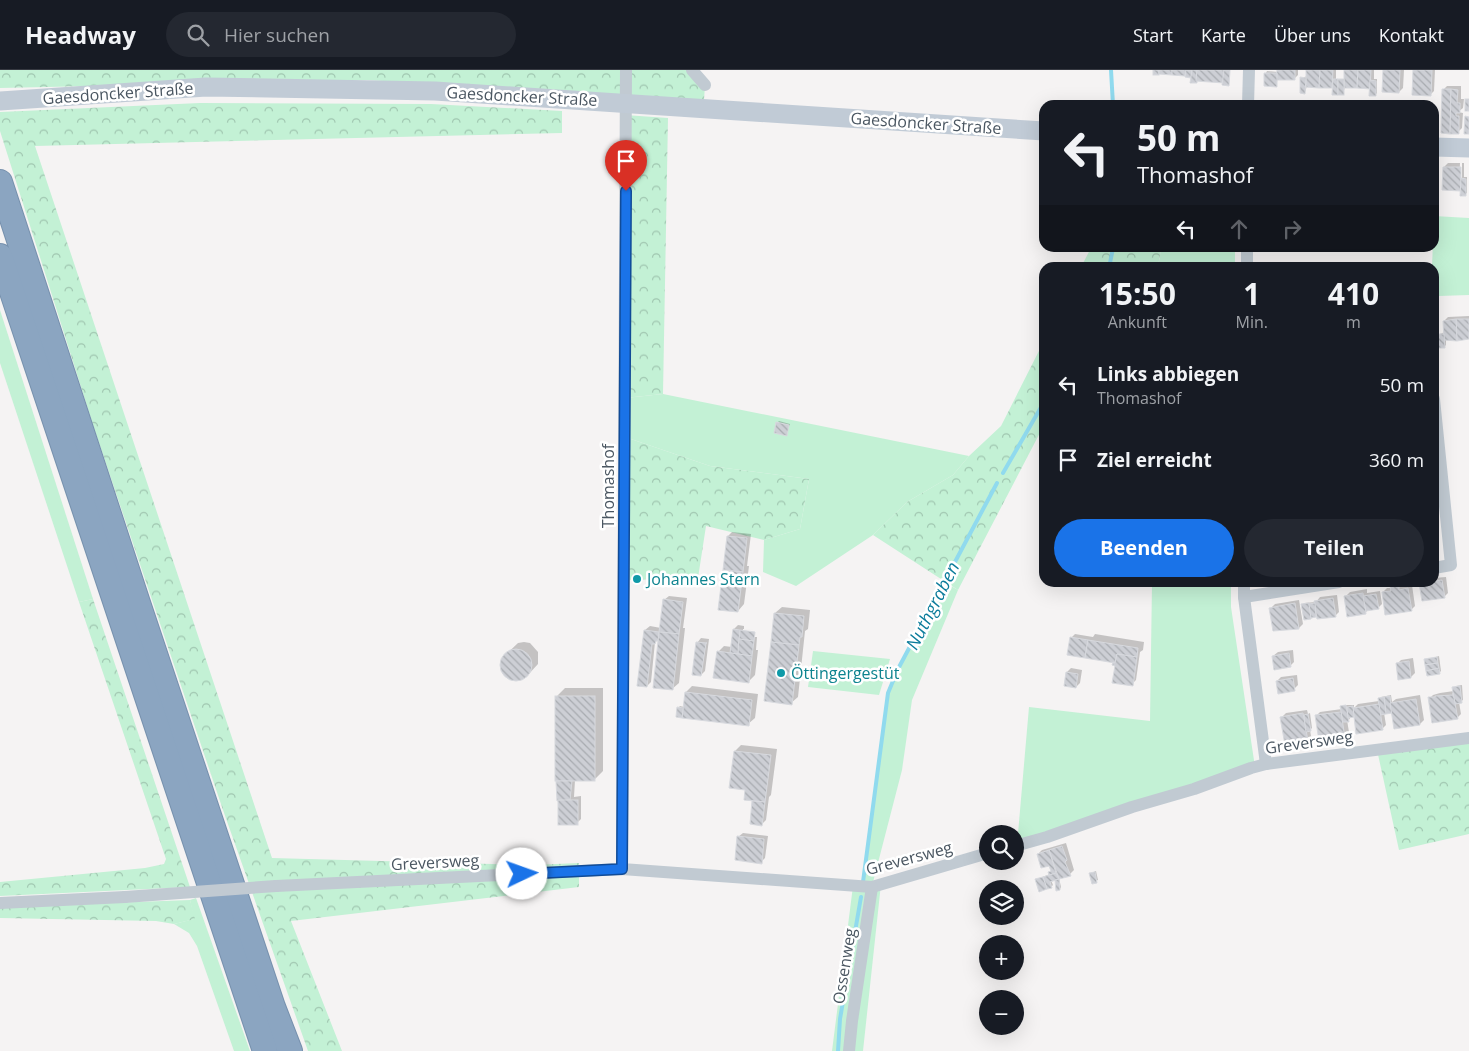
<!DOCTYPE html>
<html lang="de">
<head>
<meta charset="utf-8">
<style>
  :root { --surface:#171b24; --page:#242831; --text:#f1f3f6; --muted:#9ea1a6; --line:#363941; --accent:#1a73e8 }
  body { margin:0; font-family:"Open Sans",sans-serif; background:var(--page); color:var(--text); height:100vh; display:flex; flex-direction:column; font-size:19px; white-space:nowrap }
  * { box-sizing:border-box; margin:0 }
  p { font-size:16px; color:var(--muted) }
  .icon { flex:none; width:28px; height:28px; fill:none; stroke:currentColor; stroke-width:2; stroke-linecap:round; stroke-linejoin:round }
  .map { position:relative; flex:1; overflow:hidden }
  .side { position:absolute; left:1039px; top:192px; width:400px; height:325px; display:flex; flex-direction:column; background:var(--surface); border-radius:15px; box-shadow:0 5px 20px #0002 }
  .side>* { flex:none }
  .banner { position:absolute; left:1039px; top:30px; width:400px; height:152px; border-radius:15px; box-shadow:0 5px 20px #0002; background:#171b24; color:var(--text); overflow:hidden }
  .tools { position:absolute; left:979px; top:755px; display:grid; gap:10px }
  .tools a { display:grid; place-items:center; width:45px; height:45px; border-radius:50%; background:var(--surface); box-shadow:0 5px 20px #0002; font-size:25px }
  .pin { position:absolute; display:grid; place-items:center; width:42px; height:42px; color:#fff; margin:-51px -21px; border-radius:50% 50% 50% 0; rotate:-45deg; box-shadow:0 0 5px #0007 }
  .pin .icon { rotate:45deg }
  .me { position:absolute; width:55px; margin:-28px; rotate:87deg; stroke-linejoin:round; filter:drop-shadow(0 0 4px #0008) }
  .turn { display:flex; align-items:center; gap:18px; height:105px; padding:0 15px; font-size:22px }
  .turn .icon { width:65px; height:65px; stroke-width:2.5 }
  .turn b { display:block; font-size:35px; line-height:42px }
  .lanes { display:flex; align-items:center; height:48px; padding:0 15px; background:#0003; justify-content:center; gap:25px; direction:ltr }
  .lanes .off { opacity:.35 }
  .eta { display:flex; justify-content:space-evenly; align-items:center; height:85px; text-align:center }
  .eta b { font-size:30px; font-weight:700; line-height:35px }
  .action { display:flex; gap:10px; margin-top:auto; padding:10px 15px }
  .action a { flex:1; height:58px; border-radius:30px; background:var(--accent); color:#fff; font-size:20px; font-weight:700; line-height:58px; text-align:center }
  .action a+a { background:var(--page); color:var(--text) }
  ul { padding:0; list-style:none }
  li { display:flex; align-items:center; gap:15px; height:75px; padding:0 15px }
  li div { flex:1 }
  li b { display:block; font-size:19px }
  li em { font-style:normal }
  header { display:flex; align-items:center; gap:30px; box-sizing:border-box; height:70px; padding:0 25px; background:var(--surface); border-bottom:1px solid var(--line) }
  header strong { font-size:24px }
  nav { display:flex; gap:28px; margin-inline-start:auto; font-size:18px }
  .search { width:350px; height:45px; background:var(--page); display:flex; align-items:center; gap:12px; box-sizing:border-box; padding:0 18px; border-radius:28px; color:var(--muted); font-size:19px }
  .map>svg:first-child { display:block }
  .green { fill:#c3f1d5 }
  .forest { fill:url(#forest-crowns) }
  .shadow { fill:#0003 }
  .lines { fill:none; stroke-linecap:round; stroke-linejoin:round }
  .stream { stroke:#90daee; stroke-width:4 }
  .building { fill:url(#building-back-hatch); stroke:#d7d9de }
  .highway-casing { stroke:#7690ad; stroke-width:26 }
  .street { stroke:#c1cad2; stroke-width:12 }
  .secondary { stroke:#c1cbd6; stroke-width:19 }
  .highway { stroke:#8ba5c1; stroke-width:24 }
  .street-bridge { stroke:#c1cad2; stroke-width:12 }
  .route-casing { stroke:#114b97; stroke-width:12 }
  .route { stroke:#1a73e8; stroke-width:9 }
  .culture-dot { fill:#0f9aa8; stroke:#fff; stroke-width:2 }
  .labels { text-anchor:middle; stroke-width:5; stroke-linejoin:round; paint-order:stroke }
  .street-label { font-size:16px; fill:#4a5661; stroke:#fff }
  .culture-label { font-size:16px; fill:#0d838f; stroke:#fff; text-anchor:start }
  .water-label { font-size:18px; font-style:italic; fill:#0c7c9b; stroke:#fff }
</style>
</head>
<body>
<header>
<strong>Headway</strong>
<div class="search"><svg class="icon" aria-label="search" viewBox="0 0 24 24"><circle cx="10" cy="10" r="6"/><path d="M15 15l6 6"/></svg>Hier suchen</div>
<nav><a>Start</a><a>Karte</a><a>Über uns</a><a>Kontakt</a></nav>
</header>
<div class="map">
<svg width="1469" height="981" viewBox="0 0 1469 981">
  <defs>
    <pattern id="forest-crowns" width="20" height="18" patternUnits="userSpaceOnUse" patternTransform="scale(1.25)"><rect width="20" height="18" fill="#c3f1d5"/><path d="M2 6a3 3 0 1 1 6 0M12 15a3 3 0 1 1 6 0" fill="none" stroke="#a0c6b0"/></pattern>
    <pattern id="building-back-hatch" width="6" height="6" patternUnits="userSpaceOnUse" patternTransform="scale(1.25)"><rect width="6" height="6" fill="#cdcfd5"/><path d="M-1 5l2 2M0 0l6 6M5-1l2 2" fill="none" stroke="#a8abb0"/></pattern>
  </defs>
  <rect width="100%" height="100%" fill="#f5f3f3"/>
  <g class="green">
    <path d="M1434 146 1469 148V225L1439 226V235H1434V198L1432 197Z"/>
    <path d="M1161 178H1235V197L1158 198Z"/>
    <path d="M0 240 93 529 79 532 0 293Z"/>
    <path d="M663 324 969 386 953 405 907 432 873 465 796 516 763 502 764 470 800 459 809 409 710 396 625 367V328Z"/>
    <path d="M944 512 958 520 912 630 902 700 872 816 881 814 863 981H832L853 816H862L888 623 898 599Z"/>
    <path d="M1152 513H1231V537L1255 697 1017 775 1029 637 1150 651Z"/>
    <path d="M813 581 890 589 879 625 808 617Z"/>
    <path d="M196 828 250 981H234L197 876 189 863 174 854 194 849 190 830Z"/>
  </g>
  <g class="forest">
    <path d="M0 0H693L705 15 704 30 367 10 0 18Z"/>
    <path d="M200 33 431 34 562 41V63L35 76 272 788 533 795 579 793V817L291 851 342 981H308L223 740 94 358 0 61V42Z"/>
    <path d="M625 45 668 48 663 324 625 328Z"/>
    <path d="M1091 178H1161L1158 197H1081Z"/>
    <path d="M1044 271V355L958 520 873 465 907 432 953 405 969 386 1001 356Z"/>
    <path d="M625 367 710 396 809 409 800 459 764 470 706 456 698 508 624 510Z"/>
    <path d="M93 529 190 817 0 826V812L145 798 164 794 166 789 79 532Z"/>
    <path d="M1469 668V764L1399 780 1377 680Z"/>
    <path d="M190 830 195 849 174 854 156 851 0 848V837Z"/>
  </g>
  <g class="shadow">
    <path d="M1278 0H1298V5L1294 9 1278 8 1276 16 1266 3 1267 1 1278 2Z"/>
    <path d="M1308 0H1336V10L1350 11 1346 0H1374V9H1377V23L1375 25 1371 18 1345 17 1343 24 1334 17 1307 16 1305 22 1302 8 1307 6Z"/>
    <path d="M1384 0H1404L1403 18 1399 22Z"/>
    <path d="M1414 0H1435L1434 21 1430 25Z"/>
    <path d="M1447 16H1461V29H1464L1463 38 1458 42 1463 43 1462 58 1458 62 1443 20Z"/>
    <path d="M1448 93H1460L1459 116H1462V93H1464V107H1467V123L1465 124 1444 97Z"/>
    <path d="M1469 246V268L1446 269V275L1444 277 1437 265 1445 262 1444 251 1448 247Z"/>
    <path d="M779 351 790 354 786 364 777 353Z"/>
    <path d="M1434 456H1435L1437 473 1434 476Z"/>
    <path d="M732 462 751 464 747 496H749L744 534 738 541 728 466Z"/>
    <path d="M1446 507 1448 523 1444 527 1420 514 1422 512H1434V508Z"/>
    <path d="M1403 512V516L1412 515 1415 536 1411 540 1383 522 1387 518H1391L1395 513Z"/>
    <path d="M1367 519V523L1380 521 1382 534 1378 538 1369 539 1365 543 1346 526 1350 522Z"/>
    <path d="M1337 525 1339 542 1335 546 1318 545 1305 548 1303 535 1304 533 1316 532 1320 527Z"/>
    <path d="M669 526 687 528 683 558H685L679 613 672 619 660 568 655 572 651 612 647 616 645 560 650 556 661 558 664 530Z"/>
    <path d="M1299 530 1303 554 1299 558 1271 538 1275 534Z"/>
    <path d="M782 537 810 540 808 559 805 561 798 627 791 633 765 630 775 543Z"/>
    <path d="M738 555 744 556V559L756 560 743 559V561L755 563V567H757L756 580H758L755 605 749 611 718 582 724 576 732 577 734 559Z"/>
    <path d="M1075 564 1093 567 1095 564 1144 572 1143 580 1140 582 1136 610 1132 614 1116 595 1071 568Z"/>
    <path d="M701 568 709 569 705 601 701 605 697 573Z"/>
    <path d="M524 572 530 573 538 582V594L527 606 522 609H510L502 600V588L518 573Z"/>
    <path d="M1293 580 1294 592 1290 596 1273 586 1278 582Z"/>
    <path d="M1439 586 1441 601 1439 603 1426 590Z"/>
    <path d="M1413 588 1415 603 1411 607 1397 594 1401 590Z"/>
    <path d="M1071 598 1082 600 1080 613 1076 617 1067 602Z"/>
    <path d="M1297 605 1298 615 1294 619 1277 611 1281 607Z"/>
    <path d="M1462 615 1463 630 1459 632 1461 644 1457 648 1429 629 1433 625 1440 623 1454 621V618L1456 616Z"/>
    <path d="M692 616 758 624 755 648 748 654 677 646 678 638 680 636 684 637 686 622Z"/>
    <path d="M565 618H603V701L594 710H575L574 727 581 726V749L577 753 558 712 556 627Z"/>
    <path d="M1391 625 1392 632 1396 629 1420 625 1424 650 1420 654 1393 642 1384 643 1386 655 1382 659 1355 646 1349 647 1350 649 1347 650 1349 662 1345 666 1316 646 1320 642 1342 639 1343 635H1354V638L1358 634 1379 631 1381 627Z"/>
    <path d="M1307 640 1308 644 1310 643 1312 658 1310 660 1311 666 1307 670 1282 647 1286 643Z"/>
    <path d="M741 675 777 679 771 725 769 727 766 750 762 754 751 753 753 730 746 719 735 681Z"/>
    <path d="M743 763 768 766 765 788 761 792 738 767Z"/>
    <path d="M1066 773 1074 800 1070 804 1059 808 1061 817 1060 819 1056 809 1051 810 1053 815 1051 817 1037 809 1050 804 1052 801 1050 794 1038 784 1042 780Z"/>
    <path d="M1096 801 1098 810 1093 812 1091 803Z"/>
  </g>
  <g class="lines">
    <g class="stream">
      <path d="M1111 0 1113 35"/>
      <path d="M1109 198 1113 178"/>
      <path d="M1003 403 1044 332"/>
      <path d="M863 812 888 623 898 599 997 413"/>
      <path d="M838 981 840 949 861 827"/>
    </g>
  </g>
  <g class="building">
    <rect x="1153" y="0" width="6" height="5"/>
    <path d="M1159 0H1172V5L1159 4Z"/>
    <path d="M1172 0H1186L1185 6 1172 5Z"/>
    <path d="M1186 0H1192L1191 8 1185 7Z"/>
    <path d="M1192 0H1197V13H1190Z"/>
    <path d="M1197 0H1224V13L1196 11Z"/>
    <path d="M1224 0H1230L1229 16 1222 15Z"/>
    <path d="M1277 0H1295V10H1276Z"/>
    <path d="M1306 0H1320L1319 18 1306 17Z"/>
    <path d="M1320 0H1333L1332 18H1319Z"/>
    <path d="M1344 0H1358L1357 18H1344Z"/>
    <path d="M1358 0H1371L1370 19 1357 18Z"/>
    <path d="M1383 0H1400L1399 23 1382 22Z"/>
    <path d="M1413 0H1432L1431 26 1412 25Z"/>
    <path d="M1264 3H1277V17L1264 16Z"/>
    <path d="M1300 7 1306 8 1305 24 1300 23Z"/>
    <path d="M1333 9H1338V25H1332Z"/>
    <rect x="1338" y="9" width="6" height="16"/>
    <path d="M1370 10 1376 11V26H1369Z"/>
    <path d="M1442 19H1451L1450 64 1441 63Z"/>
    <path d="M1451 19 1458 20 1457 33H1460V43H1456V46H1459V64H1450Z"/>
    <rect x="1465" y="29" width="4" height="12"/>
    <path d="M1465 46 1469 47V64H1464Z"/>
    <path d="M1443 97H1461V121L1442 120Z"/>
    <path d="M1461 108 1466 109V126H1460Z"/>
    <path d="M1456 249H1469V269L1457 271Z"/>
    <path d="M1456 249 1457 271 1444 270 1443 251Z"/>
    <path d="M1435 264H1444L1445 278H1437Z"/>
    <path d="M776 352 789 355 787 366 774 363Z"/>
    <path d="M727 466 747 468 743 502 723 500Z"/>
    <path d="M723 500 743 502 738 542 718 540Z"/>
    <path d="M1442 510 1445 528 1422 531 1419 513Z"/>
    <path d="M1399 515V520L1408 518 1412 541 1385 545 1382 522 1391 521 1390 516Z"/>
    <path d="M1363 523 1366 544 1347 547 1344 526Z"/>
    <path d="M1376 524 1379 539 1366 541 1363 526Z"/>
    <path d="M1333 528 1336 547 1317 549 1314 531Z"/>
    <path d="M663 529 683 532 679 564 659 562Z"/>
    <path d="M1295 533 1299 559 1273 561 1269 538Z"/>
    <path d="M1309 533 1311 549 1304 550 1301 534Z"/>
    <path d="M1315 533 1316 547 1311 548 1309 534Z"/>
    <path d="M774 543 804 546 802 567H800L799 575 771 572Z"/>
    <path d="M733 559 740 560 738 584 730 583Z"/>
    <path d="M644 560 659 562 658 571H656L655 574H652L647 617 637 616Z"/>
    <path d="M740 560 755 562 754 571 739 569Z"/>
    <path d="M659 562 679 564 673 620 653 618Z"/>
    <path d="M1070 567 1088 570 1085 588 1067 585Z"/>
    <path d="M739 569 754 571 752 586 738 584Z"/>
    <path d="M1088 570 1138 578 1137 587 1117 584 1115 593 1085 588Z"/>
    <path d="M696 572 707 573H706L701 606 692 605Z"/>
    <path d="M771 572 799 575 792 635 764 631Z"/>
    <circle cx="516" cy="595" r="16"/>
    <path d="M717 581 752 586 749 613 713 608Z"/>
    <path d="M1289 583 1291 597 1274 600 1272 586Z"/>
    <path d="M1117 584 1137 587 1133 616 1112 613 1115 596 1112 595 1113 592 1115 593Z"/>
    <path d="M1437 587 1438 593 1425 595 1424 589Z"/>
    <path d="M1409 591 1411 608 1398 610 1396 593Z"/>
    <path d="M1438 593 1439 598 1426 601 1425 595Z"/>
    <path d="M1439 598 1440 604 1427 606 1426 601Z"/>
    <path d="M1066 602 1078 604 1076 618 1064 616Z"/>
    <path d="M1293 608 1295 621 1278 624 1276 611Z"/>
    <path d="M1460 616 1462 633 1455 634 1452 617Z"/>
    <path d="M685 622 752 630 749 656 682 648Z"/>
    <path d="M1453 623 1458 649 1432 653 1428 627H1435V626L1453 625Z"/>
    <rect x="555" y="626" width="40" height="85"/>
    <path d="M1390 626 1392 643 1386 644 1384 627Z"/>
    <path d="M1384 627 1386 644 1380 645 1378 628Z"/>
    <path d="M1416 629 1420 655 1394 659 1390 633Z"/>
    <path d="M1379 634 1383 660 1356 664 1353 638Z"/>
    <path d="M1346 635 1349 652H1343L1340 636Z"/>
    <path d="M1353 636 1354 647 1348 648 1347 637Z"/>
    <path d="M677 637 683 638 682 648 676 647Z"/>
    <path d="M1341 642 1345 668 1319 671 1315 645Z"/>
    <path d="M1303 643 1308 671 1285 675 1280 647Z"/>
    <path d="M1308 644 1311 661 1306 662 1304 645Z"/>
    <path d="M734 681 771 685 765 732 744 730 745 720 729 718Z"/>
    <path d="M556 711H572L570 730 557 731Z"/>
    <rect x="558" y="730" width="20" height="25"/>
    <path d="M752 731 765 732 762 756 750 754Z"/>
    <path d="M737 766 764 769 762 794 735 790Z"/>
    <path d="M1062 776 1067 790 1065 792 1071 806 1059 809 1049 780Z"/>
    <path d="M1049 780 1056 803 1049 805 1048 802 1051 801 1049 796 1041 798 1037 784Z"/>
    <path d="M1095 802 1097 813 1092 814 1089 803Z"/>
    <path d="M1056 803 1059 809 1050 812 1052 818 1047 819 1043 807Z"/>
    <path d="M1043 807 1047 819 1039 822 1035 809Z"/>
    <path d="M1059 809 1060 820 1056 821 1055 810Z"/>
  </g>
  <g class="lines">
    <g class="highway-casing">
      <g id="highway">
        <path d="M0 112 137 530 273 937 290 981"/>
        <path d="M0 186 265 981"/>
      </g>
    </g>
    <g class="street">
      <path d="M692 0 705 15"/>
      <path d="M1248 35 1249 0"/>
      <path d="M1247 198V178"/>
      <path d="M1434 329 1451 495 1434 498"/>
      <path d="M1244 512V527L1266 694"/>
      <path d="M1244 527 1339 512"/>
      <path d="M1015 776 1047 767 1132 737 1194 719 1251 698 1266 694 1469 668"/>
      <path d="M622 799 626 0"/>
      <path d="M276 816 622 799 872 817 988 783"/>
      <path d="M0 833 125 827"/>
      <path d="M849 981 852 951 872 817"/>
    </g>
    <g class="secondary">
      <path d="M0 31 206 17 435 21 1044 61"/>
      <path d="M1434 77 1469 78"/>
    </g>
    <use href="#highway" class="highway"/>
    <path class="street-bridge" d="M125 827 276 816"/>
  </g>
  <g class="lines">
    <g class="route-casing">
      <path id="route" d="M522 804 622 799 626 121"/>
    </g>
    <use href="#route" class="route"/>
  </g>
  <g class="culture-dot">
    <circle cx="637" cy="509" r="5"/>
    <circle cx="781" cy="603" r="5"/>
  </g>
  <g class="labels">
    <g class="street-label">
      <text transform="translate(118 23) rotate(-4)" y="6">Gaesdoncker Straße</text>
      <text transform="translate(522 26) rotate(3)" y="6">Gaesdoncker Straße</text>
      <text transform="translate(926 53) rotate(4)" y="6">Gaesdoncker Straße</text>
      <text transform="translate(608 416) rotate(-90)" y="6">Thomashof</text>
      <text transform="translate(1309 672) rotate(-8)" y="6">Greversweg</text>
      <text transform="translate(909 788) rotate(-15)" y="6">Greversweg</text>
      <text transform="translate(435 792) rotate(-3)" y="6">Greversweg</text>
      <text transform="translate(844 896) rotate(-81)" y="6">Ossenweg</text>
    </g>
    <g class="culture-label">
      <text x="647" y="515">Johannes Stern</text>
      <text x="791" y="609">Öttingergestüt</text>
    </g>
    <g class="water-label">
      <text transform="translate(933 536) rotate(-63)" y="6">Nuthgraben</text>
    </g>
  </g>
</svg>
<div class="tools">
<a><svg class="icon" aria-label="search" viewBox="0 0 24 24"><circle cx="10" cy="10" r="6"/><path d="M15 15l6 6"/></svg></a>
<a><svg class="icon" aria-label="layers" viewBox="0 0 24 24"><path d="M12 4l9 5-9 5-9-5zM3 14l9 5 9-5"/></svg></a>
<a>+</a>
<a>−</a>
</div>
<div class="pin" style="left:626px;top:121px;background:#d93025"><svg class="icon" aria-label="arrive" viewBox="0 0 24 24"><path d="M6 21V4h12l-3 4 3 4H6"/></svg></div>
<svg class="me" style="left:522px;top:804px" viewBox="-20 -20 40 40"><circle r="19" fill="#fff"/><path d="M0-13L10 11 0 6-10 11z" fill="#1a73e8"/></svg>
<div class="banner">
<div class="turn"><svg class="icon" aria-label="left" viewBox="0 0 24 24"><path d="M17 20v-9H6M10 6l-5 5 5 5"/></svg><div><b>50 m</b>Thomashof</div></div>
<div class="lanes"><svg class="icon" aria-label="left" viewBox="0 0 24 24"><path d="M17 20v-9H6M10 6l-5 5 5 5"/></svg><svg class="icon off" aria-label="ahead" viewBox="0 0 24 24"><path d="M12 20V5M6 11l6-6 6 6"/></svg><svg class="icon off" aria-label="right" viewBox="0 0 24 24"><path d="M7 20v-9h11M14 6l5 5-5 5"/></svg></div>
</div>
<section class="side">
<div class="eta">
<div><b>15:50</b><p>Ankunft</p></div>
<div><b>1</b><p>Min.</p></div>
<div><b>410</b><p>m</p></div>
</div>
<ul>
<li><svg class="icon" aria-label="left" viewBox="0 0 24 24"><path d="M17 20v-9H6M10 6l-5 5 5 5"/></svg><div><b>Links abbiegen</b><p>Thomashof</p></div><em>50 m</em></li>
<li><svg class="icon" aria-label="arrive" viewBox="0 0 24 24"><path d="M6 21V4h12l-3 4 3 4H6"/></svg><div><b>Ziel erreicht</b></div><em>360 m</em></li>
</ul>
<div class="action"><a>Beenden</a><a>Teilen</a></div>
</section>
</div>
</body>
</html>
